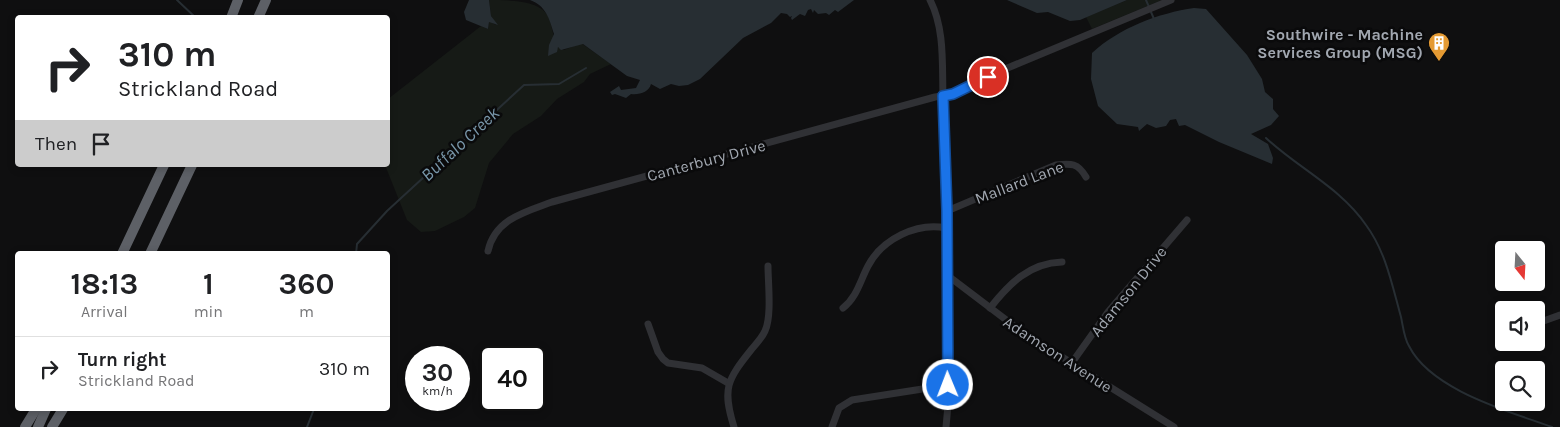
<!DOCTYPE html>
<html lang="en">
<head>
<meta charset="utf-8">
<style>
  :root { --surface:#fff; --page:#f6f6f6; --text:#202124; --muted:#757577; --line:#e0e0e0 }
  body { margin:0; font-family:Karla,sans-serif; background:var(--page); color:var(--text); height:100vh; display:flex; flex-direction:column; font-size:19px; white-space:nowrap }
  * { box-sizing:border-box; margin:0 }
  p { font-size:16px; color:var(--muted) }
  .icon { flex:none; width:28px; height:28px; fill:none; stroke:currentColor; stroke-width:2; stroke-linecap:round; stroke-linejoin:round }
  .map { position:relative; flex:1; overflow:hidden }
  .details { position:absolute; left:15px; top:251px; width:375px; height:160px; display:flex; flex-direction:column; background:var(--surface); border-radius:5px; box-shadow:0 2px 8px #0003 }
  .details>* { flex:none }
  .hud { position:absolute; left:15px; top:15px; width:375px; height:152px; border-radius:5px; box-shadow:0 2px 8px #0003; background:#fff; color:var(--text); overflow:hidden }
  .needle { width:32px; rotate:162deg }
  .fabs { position:absolute; left:1495px; top:241px; display:grid; gap:10px }
  .fabs a { display:grid; place-items:center; width:50px; height:50px; border-radius:5px; background:var(--surface); box-shadow:0 2px 8px #0003; font-size:25px }
  .speed { position:absolute; left:405px; top:346px; display:flex; gap:10px; font-size:25px; font-weight:700; text-align:center }
  .speed>* { display:grid; place-content:center; width:65px; height:65px; border-radius:50%; background:var(--surface); box-shadow:0 2px 8px #0003; line-height:1 }
  .speed small { font-size:12px; font-weight:400 }
  .speed .limit { border:2px solid #111; border-radius:8px; background:#fff; color:#111 }
  .pin { position:absolute; display:grid; place-items:center; width:42px; height:42px; color:#fff; margin:-21px; border:2px solid #fff; border-radius:50%; box-shadow:0 1px 5px #0007 }
  .me { position:absolute; width:55px; margin:-28px; rotate:359deg; stroke-linejoin:round; filter:drop-shadow(0 0 4px #0008) }
  .turn { display:flex; align-items:center; gap:18px; height:105px; padding:0 20px; font-size:22px }
  .turn .icon { width:65px; height:65px; stroke-width:2.5 }
  .turn b { display:block; font-size:35px; line-height:42px }
  .then { display:flex; align-items:center; height:48px; padding:0 20px; background:#0003; gap:10px; font-size:19px }
  .eta { display:flex; justify-content:space-evenly; align-items:center; height:85px; text-align:center }
  .eta b { font-size:30px; font-weight:700; line-height:35px }
  ul { padding:0; list-style:none }
  li { display:flex; align-items:center; gap:15px; height:65px; padding:0 20px; border-top:1px solid var(--line) }
  li div { flex:1 }
  li b { display:block; font-size:19px }
  li em { font-style:normal }
  .map>svg:first-child { display:block }
  .green { fill:#161a16 }
  .water { fill:#272e33 }
  .lines { fill:none; stroke-linecap:round; stroke-linejoin:round }
  .stream { stroke:#272e33; stroke-width:2 }
  .minor { stroke:#303135; stroke-width:7 }
  .highway { stroke:#5d6066; stroke-width:10 }
  .route-casing { stroke:#114b97; stroke-width:12 }
  .route { stroke:#1a73e8; stroke-width:9 }
  .labels { text-anchor:middle; stroke-width:5; stroke-linejoin:round; paint-order:stroke }
  .poi-label { font-size:16px; font-weight:bold; fill:#a1a7b0; stroke:#0a0a0b; text-anchor:end }
  .street-label { font-size:16px; fill:#a1a7b0; stroke:#0a0a0b }
  .water-label { font-size:18px; font-style:italic; fill:#7997aa; stroke:#0a0a0b }
</style>
</head>
<body>
<div class="map">
<svg width="1560" height="427" viewBox="0 0 1560 427">
  <rect width="100%" height="100%" fill="#0f0f10"/>
  <g class="green">
    <path d="M489 0C508 0 540 0 548 16 553 27 553 38 557 49L558 47 564 50 581 43 611 64 590 74 584 82 557 99 541 116 513 134 489 163 475 208 464 217 435 231 421 232 407 220 385 165H388V99L481 26 488 29 489 21 496 25 491 16Z"/>
    <path d="M1127 0H1162L1092 29 1086 17Z"/>
  </g>
  <g class="water">
    <path d="M469 0H489L491 16 498 25 489 22 488 29 466 20 464 12Z"/>
    <path d="M530 0H854L838 12 835 10 829 15 826 13 818 14 814 10 813 13 811 9 808 10 805 16 800 14 792 20 791 18 792 16 790 17 787 14 781 13 771 23 743 38 700 79 688 85 679 86 671 84 660 89 651 84C649 92 640 95 631 94L626 98 615 94 612 95 610 92 619 86 621 90 636 88 640 80 627 76 583 44 561 50 558 47 557 52 548 56 549 45 554 34C549 18 546 6 530 0Z"/>
    <path d="M1007 0H1127L1080 20 1070 21 1048 12 1037 13Z"/>
    <path d="M1194 8 1206 9 1247 55 1262 79 1265 92 1273 99V109L1279 116 1271 125 1251 134 1268 144 1273 158 1272 164 1219 142 1185 125 1179 126 1176 119 1170 120 1166 126 1156 128 1147 124 1139 131 1138 127 1117 124 1098 106 1091 79 1092 53C1119 28 1159 13 1194 8Z"/>
  </g>
  <g class="lines">
    <g class="stream">
      <path d="M177 0 196 18"/>
      <path d="M1146 0 1149 7"/>
      <path d="M1151 12 1154 19"/>
      <path d="M1266 138C1298 168 1341 188 1366 225 1386 252 1392 285 1401 317 1403 326 1404 338 1409 346 1431 390 1508 411 1552 427"/>
      <path d="M356 254 357 244 387 211 524 85 559 84 586 68"/>
      <path d="M307 427 314 409"/>
    </g>
    <g class="minor">
      <path d="M930 0C945 29 942 65 943 97 948 200 947 303 948 405L946 427"/>
      <path d="M947 211 1056 165C1071 163 1078 163 1086 177"/>
      <path d="M488 251C495 219 525 212 552 202L935 97 953 94 1005 69 1171 0"/>
      <path d="M947 275 1022 332 1174 427"/>
      <path d="M843 308C857 297 860 281 868 266 882 239 917 222 946 228"/>
      <path d="M990 308C1009 284 1029 263 1062 262"/>
      <path d="M1538 323 1560 315"/>
      <path d="M648 324 658 352 663 359 668 363 702 368 728 383"/>
      <path d="M1071 364 1108 312 1187 220"/>
      <path d="M734 427C722 389 727 380 751 350 756 344 762 338 765 331 772 316 768 283 768 266"/>
      <path d="M832 427 839 408 852 400 948 385"/>
    </g>
    <g class="highway">
      <path d="M231 18 238 0"/>
      <path d="M258 18 266 0"/>
      <path d="M122 254 164 165"/>
      <path d="M150 254 192 165"/>
      <path d="M25 427 36 409"/>
      <path d="M38 427 46 409"/>
      <path d="M52 427 63 409"/>
    </g>
  </g>
  <g class="lines">
    <g class="route-casing">
      <path id="route" d="M948 385 947 211 943 96 953 94 988 77"/>
    </g>
    <use href="#route" class="route"/>
  </g>
  <defs>
    <g id="building-pin" transform="scale(1.125)"><path d="M0 17L-7.5 6A9.5 9.5 0 1 1 7.5 6Z" fill="#e49a33" stroke="#0a0a0b"/><path d="M-4-6H4V6H1V3H-1V6H-4ZM-2.5-4.3h1.7v1.8h-1.7ZM.8-4.3h1.7v1.8H.8ZM-2.5-1h1.7V.8h-1.7ZM.8-1h1.7V.8H.8Z" fill="#fff"/></g>
  </defs>
  <g fill-rule="evenodd">
    <use href="#building-pin" x="1439" y="43"/>
  </g>
  <g class="labels">
    <g class="poi-label">
      <text x="1423" y="40">Southwire - Machine<tspan x="1423" dy="18">Services Group (MSG)</tspan></text>
    </g>
    <g class="street-label">
      <text transform="translate(706 160) rotate(-15)" y="6">Canterbury Drive</text>
      <text transform="translate(1019 182) rotate(-21)" y="6">Mallard Lane</text>
      <text transform="translate(1128 291) rotate(-51)" y="6">Adamson Drive</text>
      <text transform="translate(1058 354) rotate(33)" y="6">Adamson Avenue</text>
    </g>
    <g class="water-label">
      <text transform="translate(460 144) rotate(-43)" y="6">Buffalo Creek</text>
    </g>
  </g>
</svg>
<div class="fabs">
<a><svg class="needle" viewBox="-14 -14 28 28"><path d="M0-13l5 13h-10z" fill="#e53935"/><path d="M0 13l5-13h-10z" fill="#757577"/></svg></a>
<a><svg class="icon" aria-label="sound" viewBox="0 0 24 24"><path d="M4 9h4l5-4v14l-5-4H4zM17 9q2 3 0 6"/></svg></a>
<a><svg class="icon" aria-label="search" viewBox="0 0 24 24"><circle cx="10" cy="10" r="6"/><path d="M15 15l6 6"/></svg></a>
</div>
<div class="speed"><div>30<small>km/h</small></div><div class="limit">40</div></div>
<div class="pin" style="left:988px;top:77px;background:#d93025"><svg class="icon" aria-label="arrive" viewBox="0 0 24 24"><path d="M6 21V4h12l-3 4 3 4H6"/></svg></div>
<svg class="me" style="left:948px;top:385px" viewBox="-20 -20 40 40"><circle r="17" fill="#1a73e8" stroke="#fff" stroke-width="3"/><path d="M0-11L8 9 0 5-8 9z" fill="#fff"/></svg>
<div class="hud">
<div class="turn"><svg class="icon" aria-label="right" viewBox="0 0 24 24"><path d="M7 20v-9h11M14 6l5 5-5 5"/></svg><div><b>310 m</b>Strickland Road</div></div>
<div class="then">Then<svg class="icon" aria-label="arrive" viewBox="0 0 24 24"><path d="M6 21V4h12l-3 4 3 4H6"/></svg></div>
</div>
<section class="details">
<div class="eta">
<div><b>18:13</b><p>Arrival</p></div>
<div><b>1</b><p>min</p></div>
<div><b>360</b><p>m</p></div>
</div>
<ul>
<li><svg class="icon" aria-label="right" viewBox="0 0 24 24"><path d="M7 20v-9h11M14 6l5 5-5 5"/></svg><div><b>Turn right</b><p>Strickland Road</p></div><em>310 m</em></li>
</ul>
</section>
</div>
</body>
</html>
